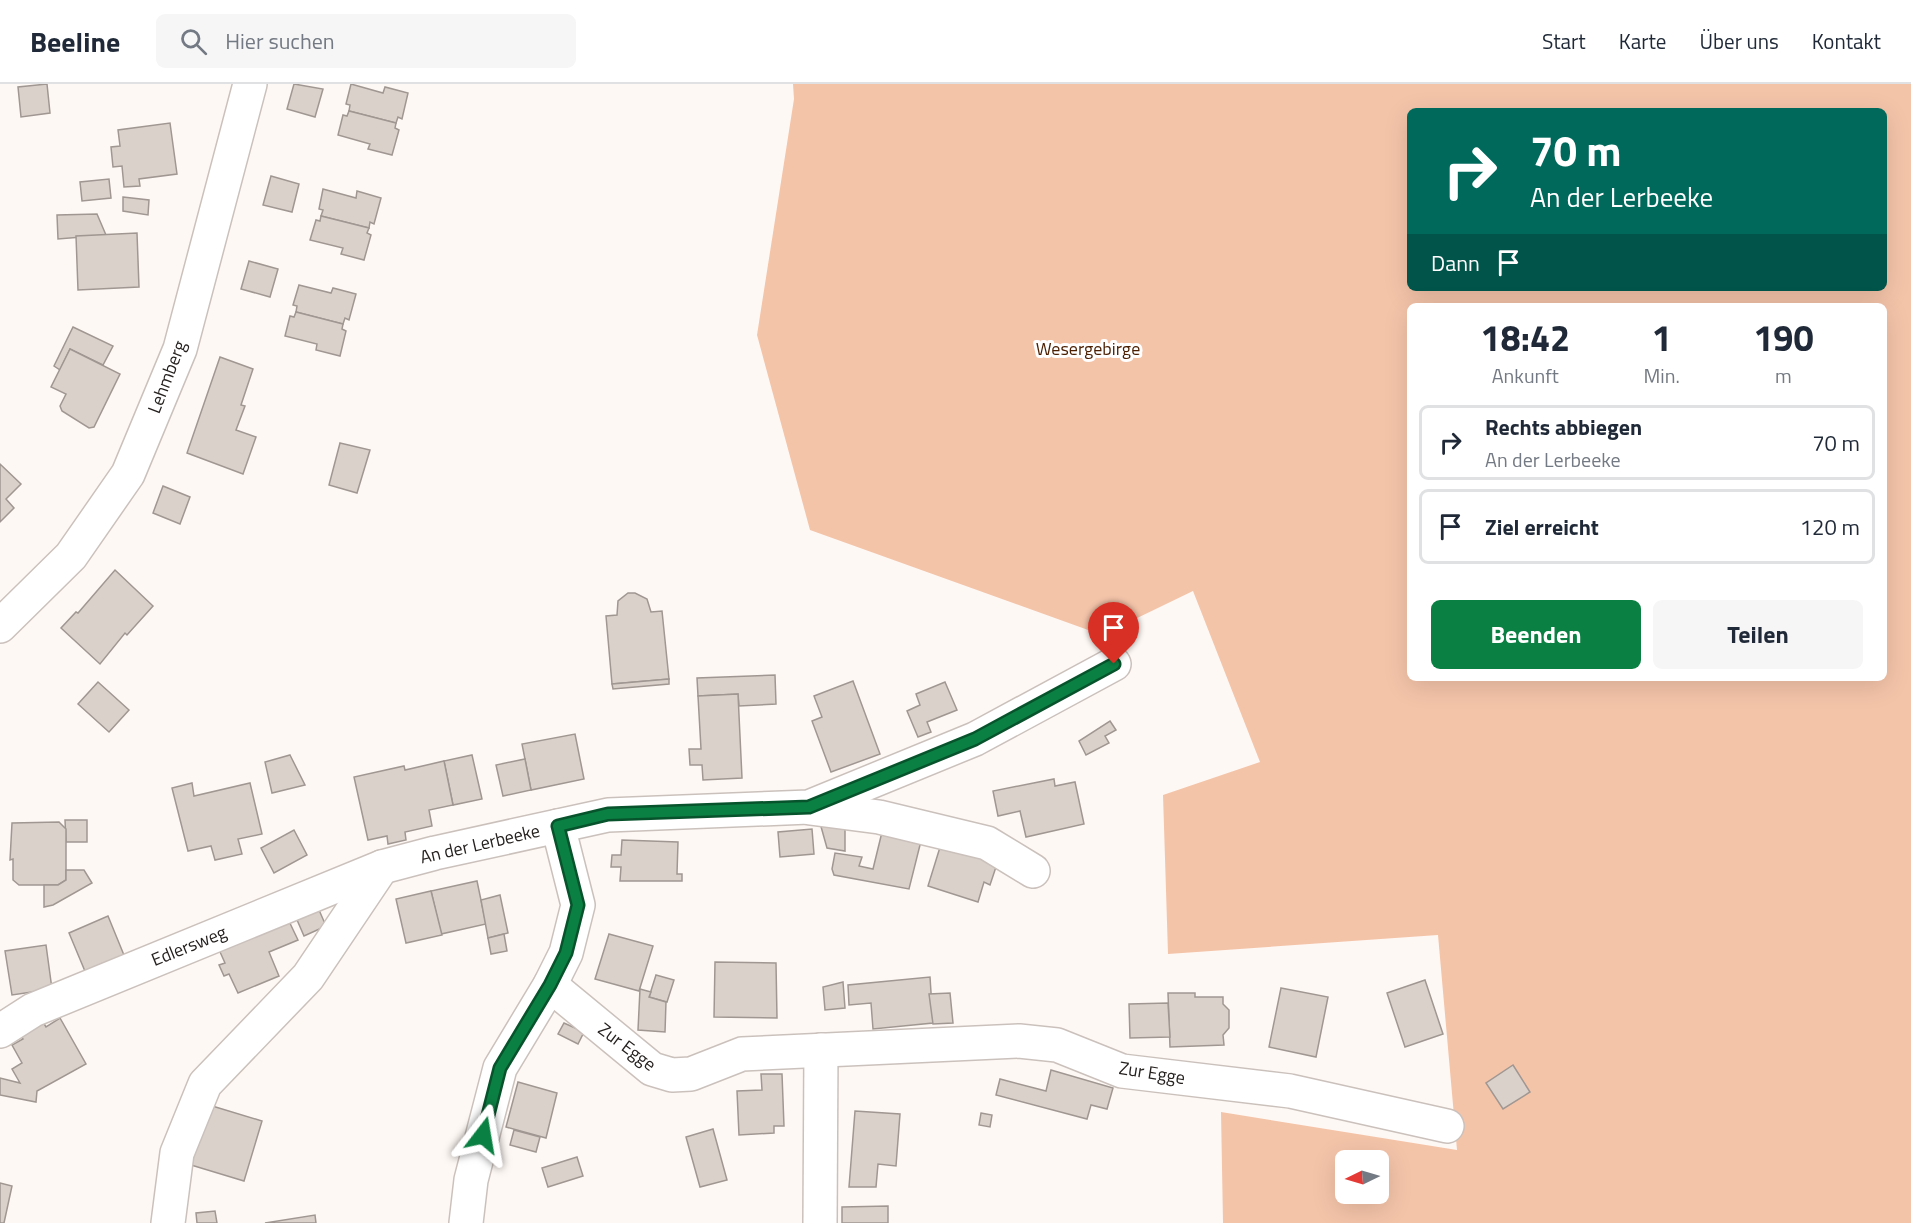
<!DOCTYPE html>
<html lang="de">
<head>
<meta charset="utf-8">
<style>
  :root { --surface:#fff; --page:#f6f6f7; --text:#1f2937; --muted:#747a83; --line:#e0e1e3; --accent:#0b8043 }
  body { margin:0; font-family:"Titillium Web",sans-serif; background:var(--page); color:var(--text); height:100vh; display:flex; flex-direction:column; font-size:22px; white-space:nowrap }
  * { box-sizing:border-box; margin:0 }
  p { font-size:20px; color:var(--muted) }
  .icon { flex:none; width:33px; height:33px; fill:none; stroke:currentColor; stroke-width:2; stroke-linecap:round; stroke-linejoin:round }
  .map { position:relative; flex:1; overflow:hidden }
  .drawer { position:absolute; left:1407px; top:219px; width:480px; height:378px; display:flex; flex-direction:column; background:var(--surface); border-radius:9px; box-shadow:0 6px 24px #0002 }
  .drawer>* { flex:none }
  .hud { position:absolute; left:1407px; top:24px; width:480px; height:183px; border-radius:9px; box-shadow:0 6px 24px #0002; background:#00695c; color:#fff; overflow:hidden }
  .needle { width:39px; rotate:265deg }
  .buttons { position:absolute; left:1335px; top:1066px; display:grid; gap:12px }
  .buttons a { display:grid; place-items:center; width:54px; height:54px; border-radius:9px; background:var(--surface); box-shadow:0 6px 24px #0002; font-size:30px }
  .pin { position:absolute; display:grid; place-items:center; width:51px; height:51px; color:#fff; margin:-62px -26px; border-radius:50% 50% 50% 0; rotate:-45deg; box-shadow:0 0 6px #0007 }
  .pin .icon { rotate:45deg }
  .me { position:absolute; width:66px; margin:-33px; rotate:14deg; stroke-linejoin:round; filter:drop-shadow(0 0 4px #0008) }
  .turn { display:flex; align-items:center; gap:21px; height:126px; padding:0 24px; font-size:27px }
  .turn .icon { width:78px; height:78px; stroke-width:2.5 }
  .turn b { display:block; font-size:42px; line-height:51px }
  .then { display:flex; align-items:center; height:57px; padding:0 24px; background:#0003; gap:12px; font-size:22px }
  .eta { display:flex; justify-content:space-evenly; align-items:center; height:102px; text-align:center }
  .eta b { font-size:36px; font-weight:700; line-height:42px }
  .action { display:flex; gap:12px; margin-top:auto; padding:12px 24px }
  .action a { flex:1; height:69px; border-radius:9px; background:var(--accent); color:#fff; font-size:24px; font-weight:700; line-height:69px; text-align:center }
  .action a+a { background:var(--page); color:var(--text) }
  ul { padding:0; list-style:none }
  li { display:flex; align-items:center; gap:18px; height:75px; margin:0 12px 9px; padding:0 12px; border:3px solid var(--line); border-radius:9px }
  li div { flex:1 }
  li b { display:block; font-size:22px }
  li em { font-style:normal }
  header { display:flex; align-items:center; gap:36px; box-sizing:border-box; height:84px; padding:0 30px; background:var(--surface); border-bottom:2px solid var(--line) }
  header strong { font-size:28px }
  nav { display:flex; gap:33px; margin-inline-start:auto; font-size:21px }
  .search { width:420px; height:54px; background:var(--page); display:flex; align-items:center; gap:15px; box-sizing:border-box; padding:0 21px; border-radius:9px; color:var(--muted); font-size:22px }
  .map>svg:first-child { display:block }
  .green { fill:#f4c4a9; fill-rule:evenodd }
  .building { fill:#dbd1cb; stroke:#a09792; stroke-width:1.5 }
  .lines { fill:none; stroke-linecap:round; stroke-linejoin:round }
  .minor-casing { stroke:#cbc1bc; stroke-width:36 }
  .minor { stroke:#fff; stroke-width:33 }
  .route-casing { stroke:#07532c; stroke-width:15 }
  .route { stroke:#0b8043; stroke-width:10 }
  .labels { text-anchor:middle; stroke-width:6; stroke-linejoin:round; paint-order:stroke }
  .park-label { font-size:18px; fill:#4a1e00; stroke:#fff }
  .street-label { font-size:18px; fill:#25211f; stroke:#fff }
</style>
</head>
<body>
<header>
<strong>Beeline</strong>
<div class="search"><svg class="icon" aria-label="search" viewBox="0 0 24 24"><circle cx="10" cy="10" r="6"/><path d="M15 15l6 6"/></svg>Hier suchen</div>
<nav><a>Start</a><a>Karte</a><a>Über uns</a><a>Kontakt</a></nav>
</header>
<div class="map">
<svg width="1911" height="1139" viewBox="0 0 1911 1139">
  <rect width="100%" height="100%" fill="#fef8f4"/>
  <path class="green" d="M793 0H1911V1139H1223L1221 1028 1457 1066 1438 851 1168 870 1163 711 1260 678 1193 507 1102 551 810 446 757 251 794 15ZM1410 27H1884V204H1410ZM1410 222H1884V594H1410ZM1346 1077H1378V1110H1346Z"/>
  <g class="building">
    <path d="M47 0 50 29 21 33 18 3Z"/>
    <path d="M294 0 323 5 315 33 287 25Z"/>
    <path d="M351 0 383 9 385 3 408 9 402 35 398 33 396 39 349 27 350 21 346 20Z"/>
    <path d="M349 27 396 39 395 44 399 46 392 71 368 65 370 60 338 51 343 31 347 32Z"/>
    <path d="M170 39 177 90 139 95 140 102 124 103 122 82 113 83 111 63 120 62 118 46Z"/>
    <path d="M271 92 299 100 292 128 263 121Z"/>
    <path d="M109 95 111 114 82 117 80 98Z"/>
    <path d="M323 105 356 114 357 107 381 114 374 140 370 138 369 144 321 132 323 126 319 125Z"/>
    <path d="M123 113 149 116 148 131 123 127Z"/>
    <path d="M97 130 106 151 58 155 57 131Z"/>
    <path d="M321 132 369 144 367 149 371 151 364 176 341 170 343 164 310 156 316 136 320 137Z"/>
    <path d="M137 149 139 203 78 206 76 152Z"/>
    <path d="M249 177 278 185 270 213 241 205Z"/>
    <path d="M299 201 331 209 333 204 356 210 349 236 345 234 343 240 296 228 297 222 293 221Z"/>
    <path d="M296 228 343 240 342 245 346 247 340 272 316 266 317 260 285 252 290 232 294 233Z"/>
    <path d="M73 243 113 262 103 281 70 265 60 286 54 282Z"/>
    <path d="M70 265 120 290 94 343 89 344 62 327 60 322 66 310 51 303Z"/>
    <path d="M220 273 253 285 241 321 245 322 236 346 256 353 243 390 187 369Z"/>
    <path d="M340 359 370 366 357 409 329 401Z"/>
    <path d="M0 380 21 400 6 415 14 424 0 438Z"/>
    <path d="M163 402 190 413 180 440 153 429Z"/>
    <path d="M115 486 153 522 127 551 125 549 100 580 61 544 76 528 78 529Z"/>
    <path d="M628 509H635L647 515 651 528 662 527 669 595 612 600 606 532 617 531 618 517Z"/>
    <path d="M775 591 776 620 739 622 738 610 698 612 697 594Z"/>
    <path d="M669 595V600L613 605 612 600Z"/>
    <path d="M853 597 880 670 831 688 812 637 822 633 814 612Z"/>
    <path d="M98 598 129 626 109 648 78 620Z"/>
    <path d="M945 598 957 626 927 638 931 648 918 653 907 627 920 621 916 610Z"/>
    <path d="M738 610 742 694 703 696 702 681H690L689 665H701L698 612Z"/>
    <path d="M1110 637 1116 646 1105 652 1109 659 1086 671 1079 657Z"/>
    <path d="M575 650 584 695 531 706 522 660Z"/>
    <path d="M290 671 305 701 272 709 265 678Z"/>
    <path d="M472 671 482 715 453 721 444 677Z"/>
    <path d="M525 675 531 706 503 712 496 681Z"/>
    <path d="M444 677 453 721 429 726 432 742 405 748 406 756 388 760 387 752 368 756 354 693 404 682 405 686Z"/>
    <path d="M1054 695 1055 702 1075 698 1084 740 1026 753 1020 727 998 732 993 707Z"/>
    <path d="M192 699 194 712 250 699 262 750 238 755 242 770 215 776 211 762 188 767 172 704Z"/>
    <path d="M65 736H87V758H66Z"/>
    <path d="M59 738 66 745V796L58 801H19L13 796V775L10 776 12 739Z"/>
    <path d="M820 739 845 740V767L827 764Z"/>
    <path d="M883 744 922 753 909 805 834 791 832 785 835 769 862 773 859 782 873 785Z"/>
    <path d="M812 745 814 770 780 773 778 748Z"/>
    <path d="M294 746 307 771 274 789 261 764Z"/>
    <path d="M622 756 678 758 677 790H682V797H620L621 783H611L612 771H621Z"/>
    <path d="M941 760 997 780 990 801 984 798 978 818 928 802Z"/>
    <path d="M66 786H84L92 799 53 821 44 823V801H58L66 796Z"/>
    <path d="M477 797 486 840 441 850 431 807Z"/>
    <path d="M431 807 442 851 406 859 396 815Z"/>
    <path d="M500 811 508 849 488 854 481 816Z"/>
    <path d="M316 819 326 842 304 852 294 829Z"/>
    <path d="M108 832 126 876 87 892 69 849Z"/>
    <path d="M287 833 298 856 269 868 279 892 238 909 229 890 224 892 219 881 225 879 216 859Z"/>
    <path d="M504 850 507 867 491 870 488 854Z"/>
    <path d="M609 850 653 862 639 907 595 895Z"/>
    <path d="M46 861 52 905 12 911 5 867Z"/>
    <path d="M715 878 776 879 777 934 714 933Z"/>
    <path d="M656 891 674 896 667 918 649 913Z"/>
    <path d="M930 893 933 939 873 945 871 919 849 921 848 901Z"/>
    <path d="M1425 896 1443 950 1405 963 1387 909Z"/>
    <path d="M843 898 845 924 825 926 823 903Z"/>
    <path d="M1281 904 1328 913 1316 973 1269 963Z"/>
    <path d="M640 905 651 908 649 913 666 918 665 948 638 946Z"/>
    <path d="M950 909 953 939 933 940 929 910Z"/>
    <path d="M1168 909H1195V913H1223V920L1229 926V944L1223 951 1224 961 1170 963Z"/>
    <path d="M1168 919 1170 953 1130 954 1129 920Z"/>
    <path d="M40 933 46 943 60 934 86 980 37 1007 36 1018 0 1011V994L20 999 12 985 22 979 12 961 23 955 17 945Z"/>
    <path d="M564 939 584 948 578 960 558 950Z"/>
    <path d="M1513 981 1530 1008 1503 1025 1486 999Z"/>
    <path d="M1051 986 1113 1004 1107 1025 1091 1021 1087 1035 996 1011 1000 995 1046 1007Z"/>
    <path d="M761 990H782L784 1042H774V1049L739 1051 737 1007 762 1006Z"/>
    <path d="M518 998 557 1009 546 1054 506 1043Z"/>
    <path d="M209 1021 262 1037 244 1097 191 1081Z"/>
    <path d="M855 1027 900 1030 896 1082 878 1080 876 1103H849Z"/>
    <path d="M981 1029 992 1031 990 1043 979 1041Z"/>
    <path d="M713 1045 727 1096 700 1103 686 1053Z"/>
    <path d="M514 1046 540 1053 536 1068 510 1061Z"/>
    <path d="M577 1073 583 1092 548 1103 542 1084Z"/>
    <path d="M0 1099 12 1102 4 1139H0Z"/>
    <path d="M888 1122V1139H842V1123Z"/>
    <path d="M215 1127 217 1139H197L196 1129Z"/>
    <path d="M315 1131 316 1139H265Z"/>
  </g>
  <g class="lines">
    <g class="minor-casing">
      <g id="minor">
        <path d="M0 542 71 472 128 390 180 265 250 0"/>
        <path d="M810 724 879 733 987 759 1033 787"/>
        <path d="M550 901 652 985 672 991 691 990 742 970 1019 957 1057 961 1122 987 1290 1007 1447 1042"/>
        <path d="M0 947 33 926 382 783 435 769 608 731 809 723 975 655 1114 580"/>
        <path d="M168 1139 177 1069 205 1000 308 893 382 783"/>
        <path d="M466 1139 471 1096 500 984 550 901 566 869 578 821 558 742"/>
        <path d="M820 1139 821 966"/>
      </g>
    </g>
    <use href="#minor" class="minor"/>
  </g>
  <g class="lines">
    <g class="route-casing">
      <path id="route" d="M483 1051 500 984 550 901 566 869 578 821 558 742 608 730 809 723 975 655 1114 580"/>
    </g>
    <use href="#route" class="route"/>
  </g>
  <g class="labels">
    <g class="park-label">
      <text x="1088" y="271">Wesergebirge</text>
    </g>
    <g class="street-label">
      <text transform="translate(167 293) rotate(-69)" y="6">Lehmberg</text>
      <text transform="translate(480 760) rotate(-13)" y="6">An der Lerbeeke</text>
      <text transform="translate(189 862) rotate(-22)" y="6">Edlersweg</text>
      <text transform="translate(627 963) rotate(37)" y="6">Zur Egge</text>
      <text transform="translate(1152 989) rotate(9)" y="6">Zur Egge</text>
    </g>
  </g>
</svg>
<div class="buttons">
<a><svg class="needle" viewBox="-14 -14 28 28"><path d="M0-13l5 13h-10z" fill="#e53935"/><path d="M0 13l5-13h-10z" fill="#747a83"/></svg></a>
</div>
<div class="pin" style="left:1114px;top:580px;background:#d93025"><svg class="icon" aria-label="arrive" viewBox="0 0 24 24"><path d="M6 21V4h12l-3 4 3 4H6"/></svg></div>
<svg class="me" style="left:483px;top:1051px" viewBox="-20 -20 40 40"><path d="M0-17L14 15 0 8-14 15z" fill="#0b8043" stroke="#fff" stroke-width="4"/></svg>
<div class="hud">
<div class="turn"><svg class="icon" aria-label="right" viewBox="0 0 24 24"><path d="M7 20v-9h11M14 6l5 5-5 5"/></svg><div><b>70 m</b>An der Lerbeeke</div></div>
<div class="then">Dann<svg class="icon" aria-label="arrive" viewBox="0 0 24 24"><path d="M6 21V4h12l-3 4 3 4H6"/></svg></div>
</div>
<section class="drawer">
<div class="eta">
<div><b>18:42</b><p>Ankunft</p></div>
<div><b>1</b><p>Min.</p></div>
<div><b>190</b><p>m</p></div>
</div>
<ul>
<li><svg class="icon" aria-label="right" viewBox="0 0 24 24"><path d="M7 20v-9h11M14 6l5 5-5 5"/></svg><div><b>Rechts abbiegen</b><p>An der Lerbeeke</p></div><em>70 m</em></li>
<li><svg class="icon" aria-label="arrive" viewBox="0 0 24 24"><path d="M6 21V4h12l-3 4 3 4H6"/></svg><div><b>Ziel erreicht</b></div><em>120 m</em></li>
</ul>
<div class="action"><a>Beenden</a><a>Teilen</a></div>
</section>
</div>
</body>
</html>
